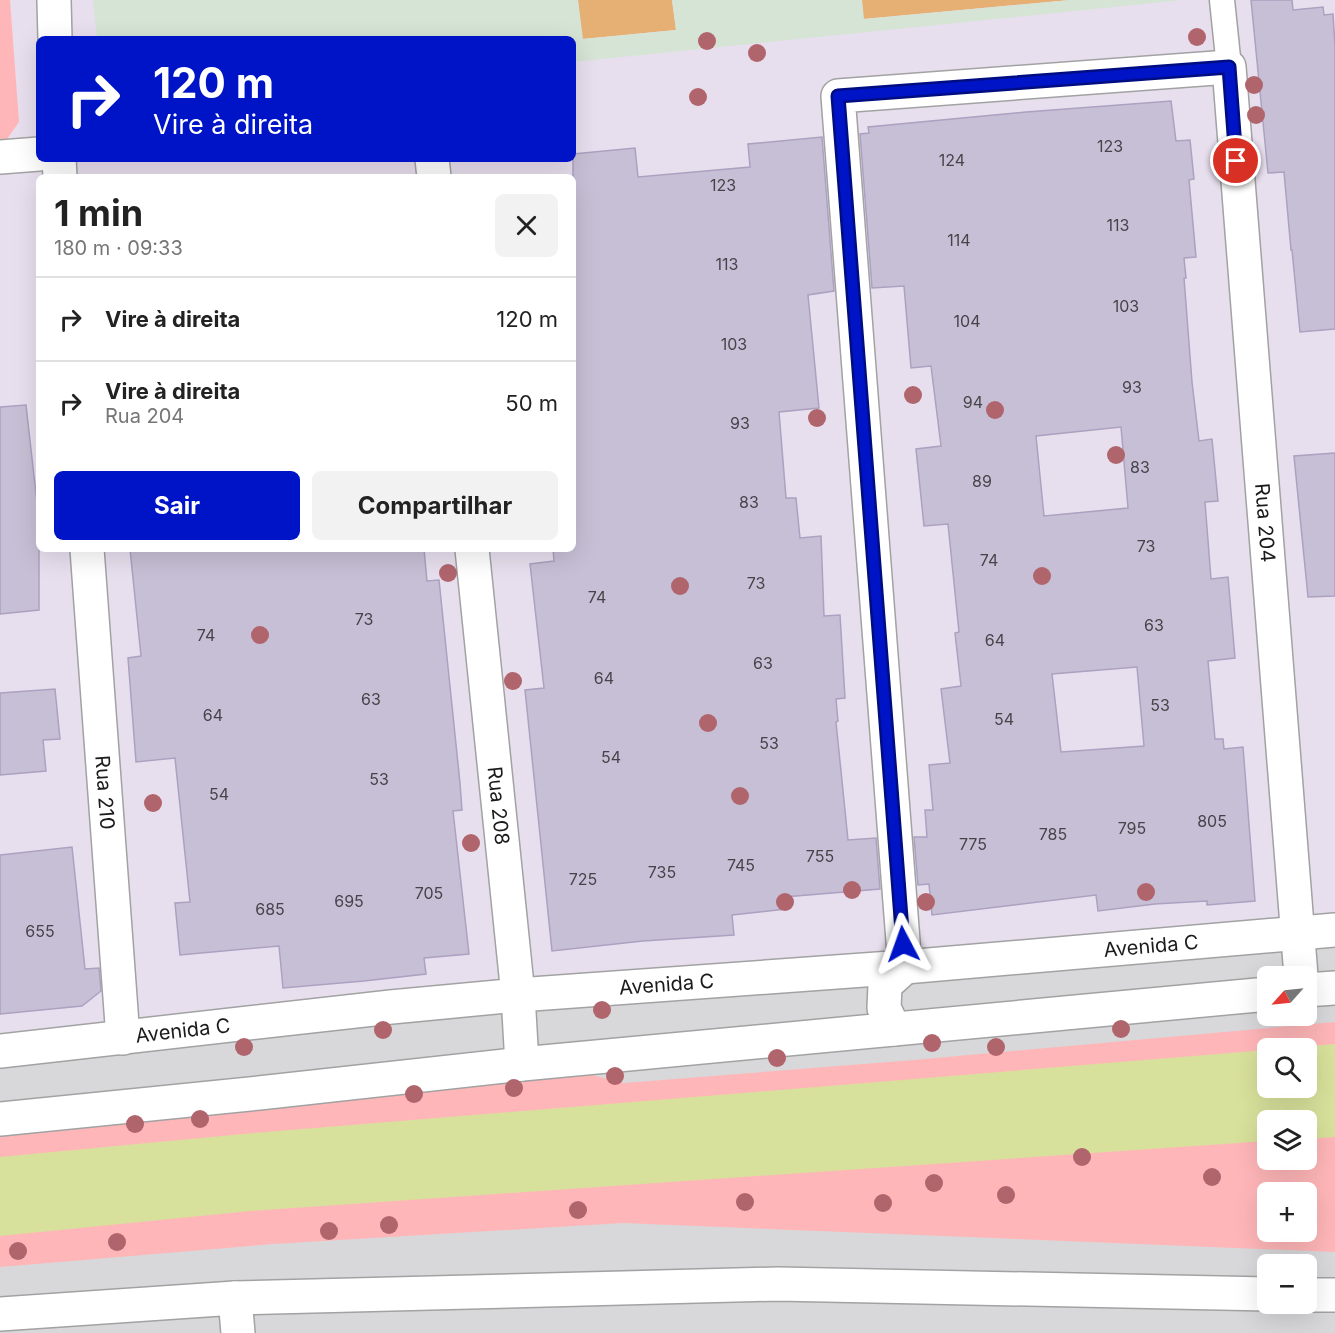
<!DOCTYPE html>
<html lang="pt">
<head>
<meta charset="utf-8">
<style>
  :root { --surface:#fff; --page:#f2f2f2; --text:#222; --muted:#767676; --line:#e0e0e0; --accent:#0014c7 }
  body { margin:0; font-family:Inter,sans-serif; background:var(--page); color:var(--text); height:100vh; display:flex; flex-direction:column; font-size:22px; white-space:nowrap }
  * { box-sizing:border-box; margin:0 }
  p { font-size:20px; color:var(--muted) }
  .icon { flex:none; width:33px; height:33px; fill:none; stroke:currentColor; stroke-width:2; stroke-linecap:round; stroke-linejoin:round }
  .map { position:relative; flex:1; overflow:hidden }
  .sheet { position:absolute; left:36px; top:174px; width:540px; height:378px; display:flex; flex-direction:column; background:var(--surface); border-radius:9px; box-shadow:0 6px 24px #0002 }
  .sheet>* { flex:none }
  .guide { position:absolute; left:36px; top:36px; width:540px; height:126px; border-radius:9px; box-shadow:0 6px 24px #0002; background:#0014c7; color:#fff; overflow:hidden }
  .needle { width:39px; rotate:243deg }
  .controls { position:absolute; left:1257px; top:966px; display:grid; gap:12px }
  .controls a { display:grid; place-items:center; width:60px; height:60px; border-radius:9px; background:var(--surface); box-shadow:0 6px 24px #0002; font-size:30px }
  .pin { position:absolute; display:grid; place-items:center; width:51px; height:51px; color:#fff; margin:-26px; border:3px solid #fff; border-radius:50%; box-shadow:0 2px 6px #0007 }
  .me { position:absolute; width:66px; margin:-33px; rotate:356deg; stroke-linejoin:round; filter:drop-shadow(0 0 4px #0008) }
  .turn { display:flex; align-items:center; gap:21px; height:126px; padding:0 18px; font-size:27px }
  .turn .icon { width:78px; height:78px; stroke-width:2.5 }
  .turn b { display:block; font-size:42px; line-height:51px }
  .round { display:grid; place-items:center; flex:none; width:63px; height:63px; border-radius:9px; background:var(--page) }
  .overview { display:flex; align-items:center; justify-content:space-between; height:102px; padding:0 18px }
  h1 { font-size:36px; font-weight:700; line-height:45px }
  .button { display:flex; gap:12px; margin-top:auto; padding:12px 18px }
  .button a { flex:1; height:69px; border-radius:9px; background:var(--accent); color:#fff; font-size:24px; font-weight:700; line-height:69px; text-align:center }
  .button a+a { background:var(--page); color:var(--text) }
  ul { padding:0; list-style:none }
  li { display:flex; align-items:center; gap:18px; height:84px; padding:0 18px; border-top:2px solid var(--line) }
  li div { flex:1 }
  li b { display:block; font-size:22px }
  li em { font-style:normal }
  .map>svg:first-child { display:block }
  .residential { fill:#d8d8da; fill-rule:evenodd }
  .park { fill:#ffb6b8; fill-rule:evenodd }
  .pitch { fill:#e6af74 }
  .plaza { fill:#d5e4d4 }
  .water { fill:#d8e19b }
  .building { fill:#c7bfd5; stroke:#aca1c1; stroke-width:1.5; fill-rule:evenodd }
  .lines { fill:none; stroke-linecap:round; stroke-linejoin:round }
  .service-casing { stroke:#a2a2a2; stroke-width:27 }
  .minor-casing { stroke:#a2a2a2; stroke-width:36 }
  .tertiary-casing { stroke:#a2a2a2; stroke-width:36 }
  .service { stroke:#fff; stroke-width:24 }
  .minor { stroke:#fff; stroke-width:33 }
  .tertiary { stroke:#fff; stroke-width:33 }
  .tree { fill:#b0656d }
  .route-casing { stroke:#000d81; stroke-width:15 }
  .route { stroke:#0014c7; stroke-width:10 }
  .labels { text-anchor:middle; stroke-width:5; stroke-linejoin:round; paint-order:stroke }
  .number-label { font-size:16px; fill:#46444a }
  .street-label { font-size:20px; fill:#1b1b1b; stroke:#fff }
</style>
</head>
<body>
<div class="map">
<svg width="1335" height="1333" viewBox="0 0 1335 1333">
  <rect width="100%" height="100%" fill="#e8dfee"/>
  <path class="residential" d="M1335 929V1333H0V1061ZM1268 976H1306V1016H1268ZM1268 1048H1306V1088H1268ZM1268 1120H1306V1160H1268ZM1268 1192H1306V1232H1268ZM1268 1264H1306V1304H1268Z"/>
  <g class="park">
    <path d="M0 0H10L19 122 7 139H0Z"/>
    <path d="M1335 1022V1252L623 1223 273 1244 0 1267V1108L521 1057 624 1083 914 1060ZM1268 1048H1306V1088H1268ZM1268 1120H1306V1160H1268ZM1268 1192H1306V1232H1268Z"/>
  </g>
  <g class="pitch">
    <path d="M578 0H672L676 30 582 39Z"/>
    <path d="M862 0H1070L863 19Z"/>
  </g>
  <path class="plaza" d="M93 0H578L583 39 676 30 672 0H862L864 19 1070 0H1183L573 62V39H97Z"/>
  <path class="water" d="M1335 1044V1137L1307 1139 1306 1120H1268L1267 1141 250 1211 0 1236V1157L254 1133 1267 1050 1268 1088H1306V1048H1285Z"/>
  <g class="building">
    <path d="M1251 0H1292L1293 10 1323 7 1324 15 1333 14 1335 46V329L1300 332 1292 250H1291L1284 172 1268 173Z"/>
    <path d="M1171 101 1176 141 1190 140 1194 179 1189 180 1196 257 1184 258 1186 278H1184L1192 382 1199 441 1212 439 1218 501 1205 502 1211 579 1228 577 1235 658 1208 661 1215 739H1223L1224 749 1243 747 1255 901 1207 905V901L1155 904 1098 911 1096 895 932 915 929 884 918 885 914 837H927L925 810H933L929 765 950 763 941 689 961 686 955 633 959 632 948 524 924 526 916 449 941 446 931 366 911 368 904 286 872 288 860 134 869 133 868 127 1026 112ZM1121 427 1128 508 1044 516 1036 436ZM1137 667 1144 746 1061 752 1052 674Z"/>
    <path d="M822 137 834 291 808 295 819 408 779 412 786 498H796L800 538 821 536 824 616 840 615 845 698 836 699 838 721 836 722 848 840 876 838 880 889 784 897 786 909 732 915 734 935 643 941 552 951 525 690 544 688 530 564 554 561 553 549H573V154L635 148 638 177 750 167 748 144Z"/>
    <path d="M26 405 39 520V610L0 614V407Z"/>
    <path d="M1335 453V596L1308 597 1294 456Z"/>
    <path d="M130 549H424L427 581 439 580 460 783 462 810 453 811 469 954 424 958 426 974 364 981 283 988 279 946 180 955 175 903 190 902 175 758 136 762 128 658 141 656Z"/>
    <path d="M55 689 60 739 43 740 46 771 0 775V693Z"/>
    <path d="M72 847 85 969 99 968 101 991 82 1006 0 1014V855Z"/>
  </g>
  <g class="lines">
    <g class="service-casing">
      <path id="service" d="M1222 0 1229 67"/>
    </g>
    <g class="minor-casing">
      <g id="minor">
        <path d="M54 0 55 39"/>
        <path d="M0 157 39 154"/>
        <path d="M59 159 60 177"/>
        <path d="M432 159 434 177"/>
        <path id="s1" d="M87 549 123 1038"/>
        <path id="s2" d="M472 549 518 995 522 1064"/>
        <path id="s3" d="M894 1029 884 1008 885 985 905 967 838 96 1229 67 1301 976"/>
        <path d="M235 1298 238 1333"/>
      </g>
    </g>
    <g class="tertiary-casing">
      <g id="tertiary">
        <path d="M1306 990 1335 988"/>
        <path id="s4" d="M0 1051 391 1007 518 995 905 967 1335 930"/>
        <path d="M0 1119 259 1093 522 1064 1268 994"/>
        <path d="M1306 1295H1335"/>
        <path d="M0 1314 235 1298 778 1284 1268 1294"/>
      </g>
    </g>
    <use href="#service" class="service"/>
    <use href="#minor" class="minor"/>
    <use href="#tertiary" class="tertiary"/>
  </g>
  <g class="tree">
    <circle cx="1197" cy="37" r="9"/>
    <circle cx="707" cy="41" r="9"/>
    <circle cx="757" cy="53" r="9"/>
    <circle cx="1254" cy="85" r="9"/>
    <circle cx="698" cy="97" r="9"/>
    <circle cx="1256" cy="115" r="9"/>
    <circle cx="913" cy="395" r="9"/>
    <circle cx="995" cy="410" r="9"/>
    <circle cx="817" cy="418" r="9"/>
    <circle cx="1116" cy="455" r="9"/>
    <circle cx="448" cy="573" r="9"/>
    <circle cx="1042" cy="576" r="9"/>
    <circle cx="680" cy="586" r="9"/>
    <circle cx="260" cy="635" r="9"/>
    <circle cx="513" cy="681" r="9"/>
    <circle cx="708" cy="723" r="9"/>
    <circle cx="740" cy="796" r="9"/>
    <circle cx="153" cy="803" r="9"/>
    <circle cx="471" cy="843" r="9"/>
    <circle cx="852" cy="890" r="9"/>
    <circle cx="1146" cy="892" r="9"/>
    <circle cx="785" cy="902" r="9"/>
    <circle cx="926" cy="902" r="9"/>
    <circle cx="602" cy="1010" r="9"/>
    <circle cx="1121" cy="1029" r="9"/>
    <circle cx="383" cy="1030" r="9"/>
    <circle cx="932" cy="1043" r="9"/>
    <circle cx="244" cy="1047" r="9"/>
    <circle cx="996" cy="1047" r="9"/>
    <circle cx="777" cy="1058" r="9"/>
    <circle cx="615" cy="1076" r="9"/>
    <circle cx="514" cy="1088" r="9"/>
    <circle cx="414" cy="1094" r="9"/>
    <circle cx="200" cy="1119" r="9"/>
    <circle cx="135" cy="1124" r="9"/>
    <circle cx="1082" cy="1157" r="9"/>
    <circle cx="1212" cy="1177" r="9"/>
    <circle cx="934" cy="1183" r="9"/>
    <circle cx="1006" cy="1195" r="9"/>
    <circle cx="745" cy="1202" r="9"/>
    <circle cx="883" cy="1203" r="9"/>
    <circle cx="578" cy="1210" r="9"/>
    <circle cx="389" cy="1225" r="9"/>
    <circle cx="329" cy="1231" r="9"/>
    <circle cx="117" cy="1242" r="9"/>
    <circle cx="18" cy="1251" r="9"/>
  </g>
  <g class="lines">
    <g class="route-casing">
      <path id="route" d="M903 944 838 96 1229 67 1236 161"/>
    </g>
    <use href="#route" class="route"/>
  </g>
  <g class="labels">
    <g class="number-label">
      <text x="1110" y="152">123</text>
      <text x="952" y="166">124</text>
      <text x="723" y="191">123</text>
      <text x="1118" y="231">113</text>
      <text x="959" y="246">114</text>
      <text x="727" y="270">113</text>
      <text x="1126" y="312">103</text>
      <text x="967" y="327">104</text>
      <text x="734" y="350">103</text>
      <text x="1132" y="393">93</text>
      <text x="973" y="408">94</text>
      <text x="740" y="429">93</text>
      <text x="1140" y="473">83</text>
      <text x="982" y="487">89</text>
      <text x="749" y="508">83</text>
      <text x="1146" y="552">73</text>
      <text x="989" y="566">74</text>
      <text x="756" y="589">73</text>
      <text x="597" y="603">74</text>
      <text x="364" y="625">73</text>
      <text x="1154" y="631">63</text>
      <text x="206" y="641">74</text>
      <text x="995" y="646">64</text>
      <text x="763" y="669">63</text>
      <text x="604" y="684">64</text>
      <text x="371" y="705">63</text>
      <text x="1160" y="711">53</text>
      <text x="213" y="721">64</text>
      <text x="1004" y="725">54</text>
      <text x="769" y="749">53</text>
      <text x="611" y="763">54</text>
      <text x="379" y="785">53</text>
      <text x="219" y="800">54</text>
      <text x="1212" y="827">805</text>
      <text x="1132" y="834">795</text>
      <text x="1053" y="840">785</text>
      <text x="973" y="850">775</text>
      <text x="820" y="862">755</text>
      <text x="741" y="871">745</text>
      <text x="662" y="878">735</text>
      <text x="583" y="885">725</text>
      <text x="429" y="899">705</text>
      <text x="349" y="907">695</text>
      <text x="270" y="915">685</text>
      <text x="40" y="937">655</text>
    </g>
    <g class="street-label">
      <text dy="7" stroke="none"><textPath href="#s3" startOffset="1796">Rua 204</textPath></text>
      <text dy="7" stroke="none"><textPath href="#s1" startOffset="244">Rua 210</textPath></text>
      <text dy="7" stroke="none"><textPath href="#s2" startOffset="258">Rua 208</textPath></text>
      <text dy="7" stroke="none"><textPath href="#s4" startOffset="1156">Avenida C</textPath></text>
      <text dy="7" stroke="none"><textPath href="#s4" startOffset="670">Avenida C</textPath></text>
      <text dy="7" stroke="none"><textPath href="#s4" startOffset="184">Avenida C</textPath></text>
    </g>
  </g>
</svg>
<div class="controls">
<a><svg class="needle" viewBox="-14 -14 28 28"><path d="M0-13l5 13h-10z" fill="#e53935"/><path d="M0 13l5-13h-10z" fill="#767676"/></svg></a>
<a><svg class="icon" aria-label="search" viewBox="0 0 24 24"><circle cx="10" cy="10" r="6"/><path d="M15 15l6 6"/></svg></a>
<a><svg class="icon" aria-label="layers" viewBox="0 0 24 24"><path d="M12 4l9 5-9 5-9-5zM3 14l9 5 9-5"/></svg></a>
<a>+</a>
<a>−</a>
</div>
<div class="pin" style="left:1236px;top:161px;background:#d93025"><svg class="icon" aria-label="arrive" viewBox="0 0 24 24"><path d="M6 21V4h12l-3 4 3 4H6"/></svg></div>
<svg class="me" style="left:903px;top:944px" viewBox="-20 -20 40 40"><path d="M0-17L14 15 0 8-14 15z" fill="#0014c7" stroke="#fff" stroke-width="4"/></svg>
<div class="guide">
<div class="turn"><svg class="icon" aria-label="right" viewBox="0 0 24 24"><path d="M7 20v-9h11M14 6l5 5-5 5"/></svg><div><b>120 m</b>Vire à direita</div></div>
</div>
<section class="sheet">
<div class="overview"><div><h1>1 min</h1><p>180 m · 09:33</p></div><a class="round"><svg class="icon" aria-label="close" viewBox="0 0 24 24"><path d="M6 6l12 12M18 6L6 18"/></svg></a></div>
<ul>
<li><svg class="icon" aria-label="right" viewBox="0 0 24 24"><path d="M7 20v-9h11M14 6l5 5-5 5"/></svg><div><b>Vire à direita</b></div><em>120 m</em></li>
<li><svg class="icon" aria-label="right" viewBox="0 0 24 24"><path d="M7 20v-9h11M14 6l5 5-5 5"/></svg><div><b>Vire à direita</b><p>Rua 204</p></div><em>50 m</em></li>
</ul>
<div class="button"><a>Sair</a><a>Compartilhar</a></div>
</section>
</div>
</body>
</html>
